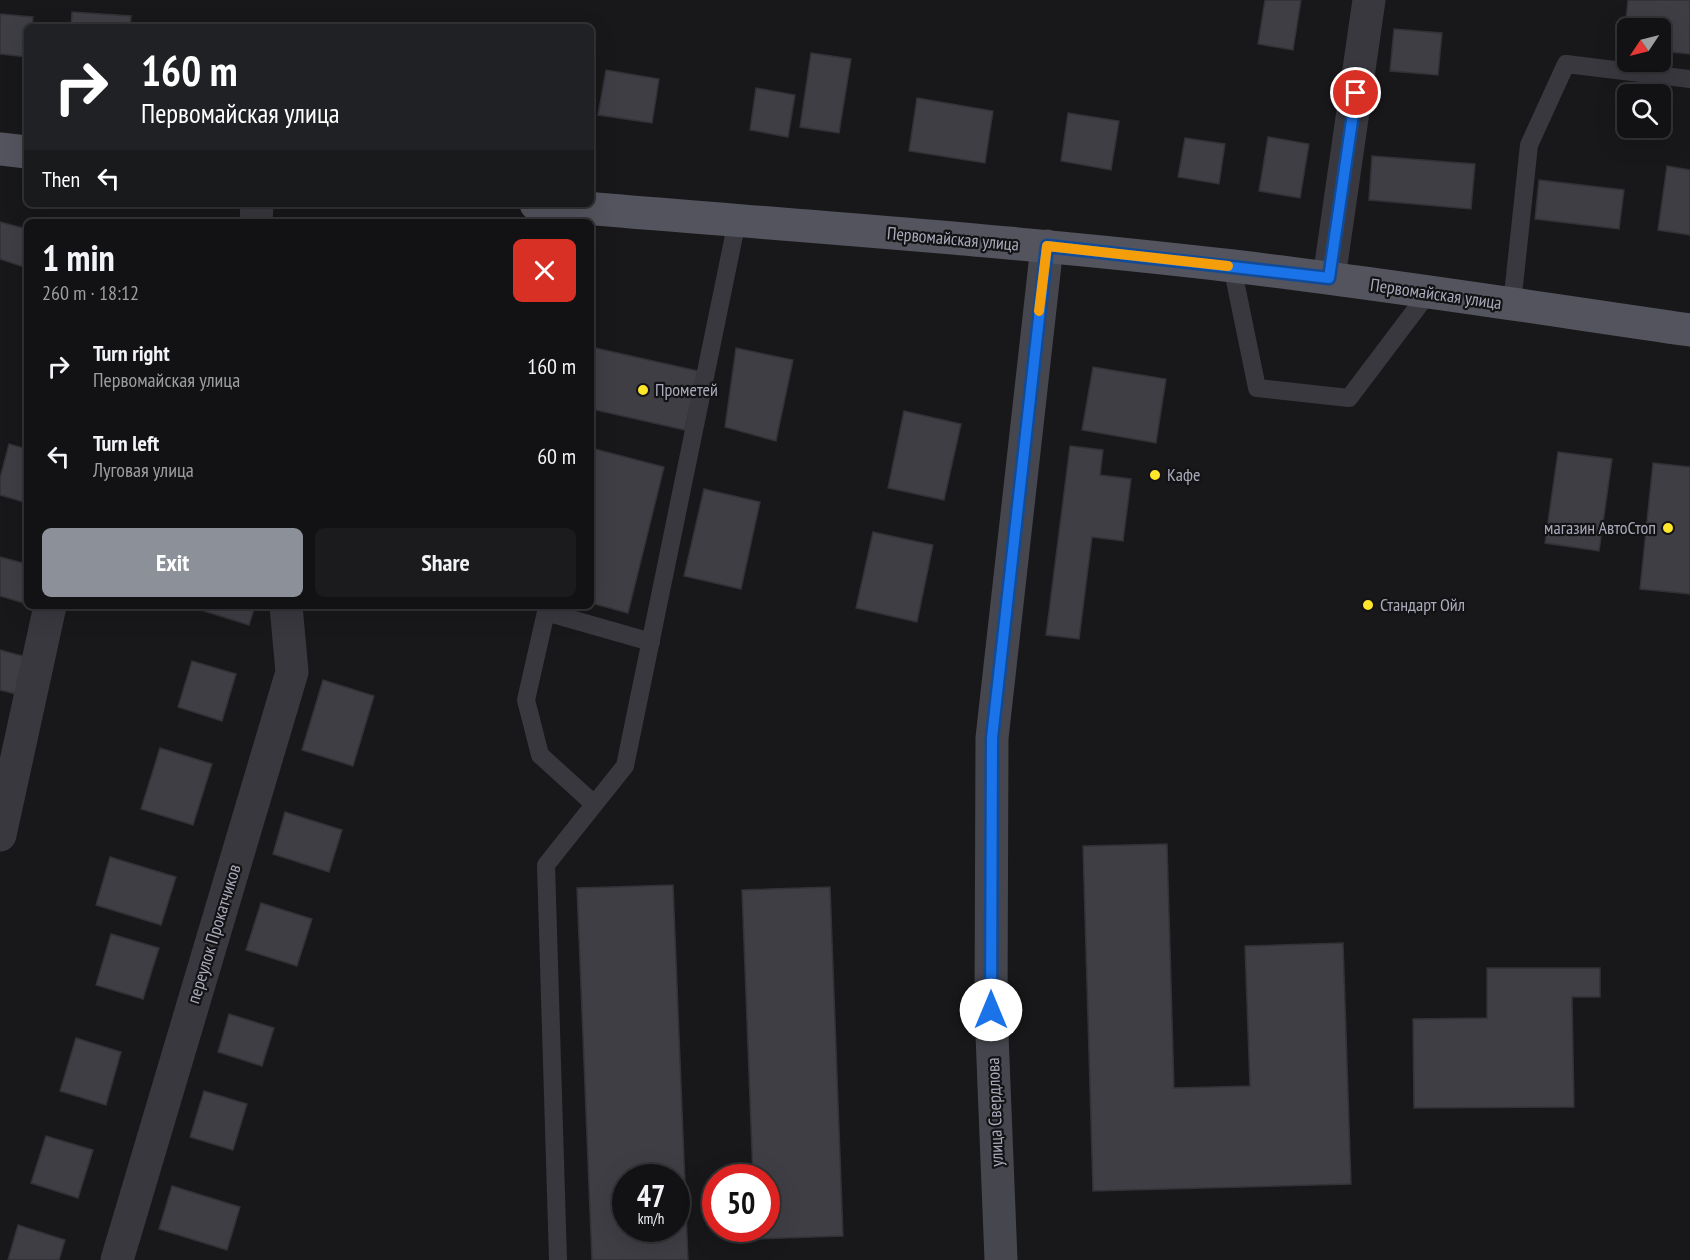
<!DOCTYPE html>
<html lang="en">
<head>
<meta charset="utf-8">
<style>
  :root { --surface:#121214; --page:#1b1b1d; --text:#f1f3f6; --muted:#9c9ea0; --line:#313234; --accent:#8c9099 }
  body { margin:0; font-family:"PT Sans Narrow",sans-serif; background:var(--page); color:var(--text); height:100vh; display:flex; flex-direction:column; font-size:22px; white-space:nowrap }
  * { box-sizing:border-box; margin:0 }
  p { font-size:20px; color:var(--muted) }
  .icon { flex:none; width:33px; height:33px; fill:none; stroke:currentColor; stroke-width:2; stroke-linecap:round; stroke-linejoin:round }
  .map { position:relative; flex:1; overflow:hidden }
  .sheet { position:absolute; left:24px; top:219px; width:570px; height:390px; display:flex; flex-direction:column; background:var(--surface); border-radius:9px; box-shadow:0 6px 24px #0002,0 0 0 2px var(--line) }
  .sheet>* { flex:none }
  .hud { position:absolute; left:24px; top:24px; width:570px; height:183px; border-radius:9px; box-shadow:0 6px 24px #0002,0 0 0 2px var(--line); background:#202124; color:#fff; overflow:hidden }
  .needle { width:39px; rotate:235deg }
  .tools { position:absolute; left:1617px; top:18px; display:grid; gap:12px }
  .tools a { display:grid; place-items:center; width:54px; height:54px; border-radius:9px; background:var(--surface); box-shadow:0 6px 24px #0002,0 0 0 2px var(--line); font-size:30px }
  .speed { position:absolute; left:612px; top:1164px; display:flex; gap:12px; font-size:30px; font-weight:700; text-align:center }
  .speed>* { display:grid; place-content:center; width:78px; height:78px; border-radius:50%; background:var(--surface); box-shadow:0 6px 24px #0002,0 0 0 2px var(--line); line-height:1 }
  .speed small { font-size:15px; font-weight:400 }
  .speed .limit { border:9px solid #d22; background:#fff; color:#111 }
  .pin { position:absolute; display:grid; place-items:center; width:51px; height:51px; color:#fff; margin:-26px; border:3px solid #fff; border-radius:50%; box-shadow:0 2px 6px #0007 }
  .me { position:absolute; width:66px; margin:-33px; rotate:0deg; stroke-linejoin:round; filter:drop-shadow(0 0 4px #0008) }
  .turn { display:flex; align-items:center; gap:21px; height:126px; padding:0 18px; font-size:27px }
  .turn .icon { width:78px; height:78px; stroke-width:2.5 }
  .turn b { display:block; font-size:42px; line-height:51px }
  .then { display:flex; align-items:center; height:57px; padding:0 18px; background:#0003; gap:12px; font-size:22px }
  .round { display:grid; place-items:center; flex:none; width:63px; height:63px; border-radius:9px; background:var(--page) }
  .summary { display:flex; align-items:center; justify-content:space-between; height:102px; padding:0 18px }
  h1 { font-size:36px; font-weight:700; line-height:45px }
  .action { display:flex; gap:12px; margin-top:auto; padding:12px 18px }
  .action a { flex:1; height:69px; border-radius:9px; background:var(--accent); color:#fff; font-size:24px; font-weight:700; line-height:69px; text-align:center }
  .action a+a { background:var(--page); color:var(--text) }
  ul { padding:0; list-style:none }
  li { display:flex; align-items:center; gap:18px; height:90px; padding:0 18px }
  li div { flex:1 }
  li b { display:block; font-size:22px }
  li em { font-style:normal }
  .map>svg:first-child { display:block }
  .building { fill:#3f3e45; stroke:#323136; stroke-width:1.5; fill-rule:evenodd }
  .lines { fill:none; stroke-linecap:round; stroke-linejoin:round }
  .lane { stroke:#39383f; stroke-width:18 }
  .street { stroke:#39383f; stroke-width:33 }
  .secondary { stroke:#46464f; stroke-width:33 }
  .primary { stroke:#54545f; stroke-width:33 }
  .route-casing { stroke:#114b97; stroke-width:15 }
  .route { stroke:#1a73e8; stroke-width:10 }
  .slow { stroke:#f59e0b; stroke-width:10 }
  .poi-dot { fill:#ffe62b; stroke:#131315; stroke-width:2 }
  .labels { text-anchor:middle; stroke-width:4.5; stroke-linejoin:round; paint-order:stroke }
  .street-label { font-size:18px; fill:#a9aabb; stroke:#131315 }
  .poi-label { font-size:18px; fill:#a9aabb; stroke:#131315; text-anchor:start }
</style>
</head>
<body>
<div class="map">
<svg width="1690" height="1260" viewBox="0 0 1690 1260">
  <rect width="100%" height="100%" fill="#18181a"/>
  <g class="building">
    <path d="M1265 0H1301L1293 50 1258 44Z"/>
    <path d="M1628 0H1690V54L1660 51V28H1628V47H1623Z"/>
    <path d="M72 12 131 16 130 27H71Z"/>
    <path d="M0 14 33 17 32 27H27V57L0 54Z"/>
    <path d="M1394 29 1442 33 1438 75 1390 71Z"/>
    <path d="M811 53 851 59 839 133 800 127Z"/>
    <path d="M606 70 659 79 652 123 598 115Z"/>
    <path d="M756 88 795 95 788 137 750 130Z"/>
    <path d="M917 98 993 111 985 163 909 151Z"/>
    <path d="M1068 113 1119 121 1111 170 1061 161Z"/>
    <path d="M1268 137 1309 144 1300 198 1259 191Z"/>
    <path d="M1185 138 1225 144 1219 184 1178 177Z"/>
    <path d="M1372 156 1475 164 1471 209 1369 200Z"/>
    <path d="M1667 166 1690 170V235L1658 230Z"/>
    <path d="M1539 180 1624 190 1619 229 1535 219Z"/>
    <path d="M0 222 27 229V268L0 259Z"/>
    <path d="M591 347 698 371 685 430 591 409Z"/>
    <path d="M736 348 793 360 776 441 725 427Z"/>
    <path d="M1093 367 1166 379 1156 443 1082 430Z"/>
    <path d="M904 411 961 424 944 500 888 488Z"/>
    <path d="M9 444 27 449V503L0 495V478Z"/>
    <path d="M1070 446 1103 450 1100 475 1131 479 1123 541 1092 537 1079 639 1046 635Z"/>
    <path d="M591 448 664 467 628 613 591 603Z"/>
    <path d="M1558 452 1612 459 1599 551 1545 543Z"/>
    <path d="M1653 463 1690 467V594L1640 589Z"/>
    <path d="M704 489 760 502 741 589 684 576Z"/>
    <path d="M873 532 933 545 917 622 856 608Z"/>
    <path d="M0 557 27 564V604L0 596Z"/>
    <path d="M206 606H255L249 625 204 611Z"/>
    <path d="M0 650 26 657 16 694 0 690Z"/>
    <path d="M192 661 236 674 222 721 178 707Z"/>
    <path d="M323 680 374 696 353 766 302 750Z"/>
    <path d="M160 748 212 764 193 825 141 809Z"/>
    <path d="M285 812 342 830 329 872 273 854Z"/>
    <path d="M1167 844 1174 1088 1250 1086 1245 946 1343 943 1351 1184 1093 1191 1083 846Z"/>
    <path d="M110 857 176 877 161 925 96 905Z"/>
    <path d="M673 885 688 1260H592L577 888ZM626 1178H676V1228H626Z"/>
    <path d="M830 887 843 1236 755 1239V1228H766V1178H753L742 890Z"/>
    <path d="M261 903 312 919 297 966 246 950Z"/>
    <path d="M111 934 159 948 143 999 96 985Z"/>
    <path d="M1487 968H1600V997H1572L1574 1107 1414 1108 1413 1019 1487 1018Z"/>
    <path d="M229 1014 274 1028 262 1066 218 1052Z"/>
    <path d="M76 1038 121 1052 106 1105 60 1091Z"/>
    <path d="M204 1091 247 1104 233 1150 190 1137Z"/>
    <path d="M46 1136 93 1150 78 1198 31 1183Z"/>
    <path d="M172 1186 240 1207 227 1250 159 1229Z"/>
    <path d="M18 1225 65 1240 59 1260H8Z"/>
  </g>
  <g class="lines">
    <g class="lane">
      <path d="M1232 266 1257 388 1349 398 1429 292"/>
      <path d="M1512 304 1529 145 1566 64 1690 79"/>
      <path d="M594 804 540 755 526 700 546 612 651 642"/>
      <path d="M558 1260 546 865 625 766 737 221"/>
    </g>
    <g class="street">
      <path d="M256 222 257 204"/>
      <path d="M1329 278 1369 0"/>
      <path d="M0 835 50 606"/>
      <path d="M117 1260 292 672 286 606"/>
    </g>
    <path class="secondary" d="M1001 1260 991 1010 992 738 1047 246"/>
    <g class="primary">
      <path d="M0 149 27 152"/>
      <path d="M536 204C769 224 1002 239 1233 266 1386 284 1538 308 1690 330"/>
    </g>
  </g>
  <g class="lines">
    <g class="route-casing">
      <path id="route" d="M991 1010 992 738 1047 246 1329 278 1356 93"/>
    </g>
    <use href="#route" class="route"/>
    <path class="slow" d="M1039 311 1047 246 1228 266"/>
  </g>
  <g class="poi-dot">
    <circle cx="643" cy="390" r="6"/>
    <circle cx="1155" cy="475" r="6"/>
    <circle cx="1668" cy="528" r="6"/>
    <circle cx="1368" cy="605" r="6"/>
  </g>
  <g class="labels">
    <g class="street-label">
      <text transform="translate(953 239) rotate(5)" y="6">Первомайская улица</text>
      <text transform="translate(1436 294) rotate(8)" y="6">Первомайская улица</text>
      <text transform="translate(214 934) rotate(-73)" y="6">переулок Прокатчиков</text>
      <text transform="translate(995 1112) rotate(-92)" y="6">улица Свердлова</text>
    </g>
    <g class="poi-label">
      <text x="655" y="396">Прометей</text>
      <text x="1167" y="481">Кафе</text>
      <text x="1656" y="534" text-anchor="end">магазин АвтоСтоп</text>
      <text x="1380" y="611">Стандарт Ойл</text>
    </g>
  </g>
</svg>
<div class="tools">
<a><svg class="needle" viewBox="-14 -14 28 28"><path d="M0-13l5 13h-10z" fill="#e53935"/><path d="M0 13l5-13h-10z" fill="#9c9ea0"/></svg></a>
<a><svg class="icon" aria-label="search" viewBox="0 0 24 24"><circle cx="10" cy="10" r="6"/><path d="M15 15l6 6"/></svg></a>
</div>
<div class="speed"><div>47<small>km/h</small></div><div class="limit">50</div></div>
<div class="pin" style="left:1356px;top:93px;background:#d93025"><svg class="icon" aria-label="arrive" viewBox="0 0 24 24"><path d="M6 21V4h12l-3 4 3 4H6"/></svg></div>
<svg class="me" style="left:991px;top:1010px" viewBox="-20 -20 40 40"><circle r="19" fill="#fff"/><path d="M0-13L10 11 0 6-10 11z" fill="#1a73e8"/></svg>
<div class="hud">
<div class="turn"><svg class="icon" aria-label="right" viewBox="0 0 24 24"><path d="M7 20v-9h11M14 6l5 5-5 5"/></svg><div><b>160 m</b>Первомайская улица</div></div>
<div class="then">Then<svg class="icon" aria-label="left" viewBox="0 0 24 24"><path d="M17 20v-9H6M10 6l-5 5 5 5"/></svg></div>
</div>
<section class="sheet">
<div class="summary"><div><h1>1 min</h1><p>260 m · 18:12</p></div><a class="round" style="background:#d93025;color:#fff"><svg class="icon" aria-label="close" viewBox="0 0 24 24"><path d="M6 6l12 12M18 6L6 18"/></svg></a></div>
<ul>
<li><svg class="icon" aria-label="right" viewBox="0 0 24 24"><path d="M7 20v-9h11M14 6l5 5-5 5"/></svg><div><b>Turn right</b><p>Первомайская улица</p></div><em>160 m</em></li>
<li><svg class="icon" aria-label="left" viewBox="0 0 24 24"><path d="M17 20v-9H6M10 6l-5 5 5 5"/></svg><div><b>Turn left</b><p>Луговая улица</p></div><em>60 m</em></li>
</ul>
<div class="action"><a>Exit</a><a>Share</a></div>
</section>
</div>
</body>
</html>
